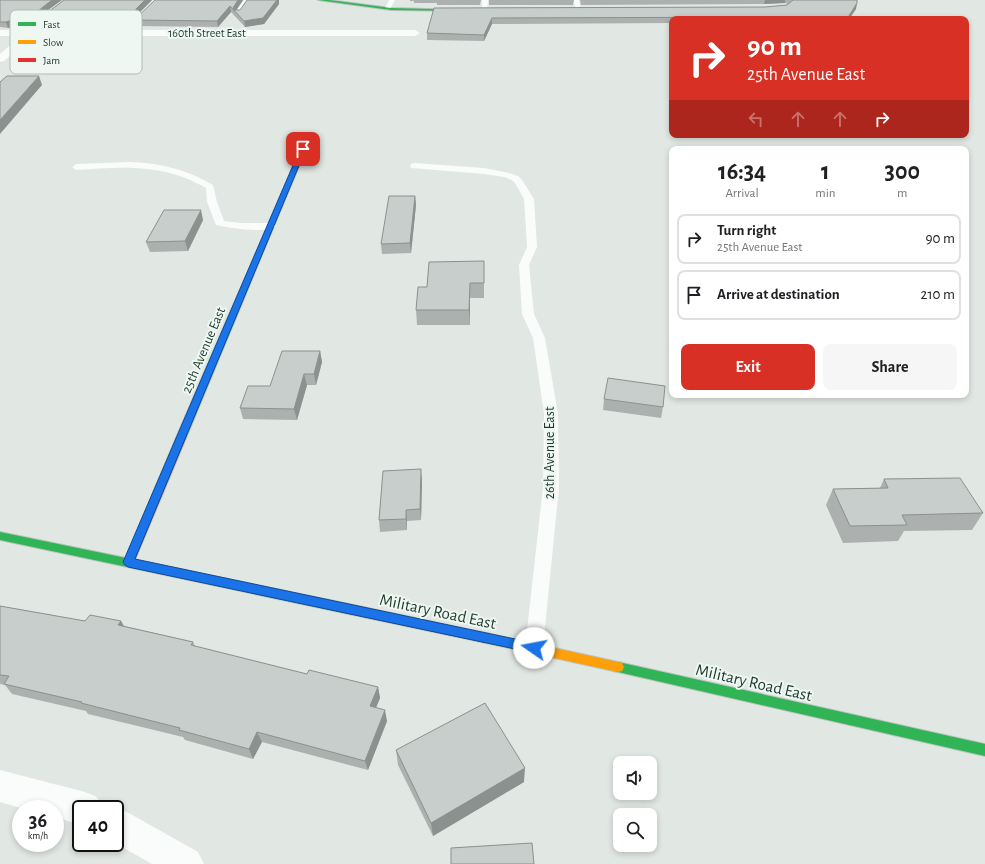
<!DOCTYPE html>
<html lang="en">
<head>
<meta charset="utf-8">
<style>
  :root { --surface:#fff; --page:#f6f6f6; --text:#202124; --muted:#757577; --line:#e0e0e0; --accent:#d93025 }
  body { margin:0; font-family:"Alegreya Sans",sans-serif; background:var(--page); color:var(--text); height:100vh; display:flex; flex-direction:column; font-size:15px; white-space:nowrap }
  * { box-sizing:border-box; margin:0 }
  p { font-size:13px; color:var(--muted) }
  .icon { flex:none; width:22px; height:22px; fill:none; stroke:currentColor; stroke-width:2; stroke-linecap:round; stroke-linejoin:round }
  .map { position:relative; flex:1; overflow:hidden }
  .drawer { position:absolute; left:669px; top:146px; width:300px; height:252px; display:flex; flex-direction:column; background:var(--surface); border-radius:8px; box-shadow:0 2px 6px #0003 }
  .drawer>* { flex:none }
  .top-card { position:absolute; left:669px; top:16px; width:300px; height:122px; border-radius:8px; box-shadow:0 2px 6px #0003; background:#d93025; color:#fff; overflow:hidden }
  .buttons { position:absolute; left:613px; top:756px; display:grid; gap:8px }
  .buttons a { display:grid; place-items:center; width:44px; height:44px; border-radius:8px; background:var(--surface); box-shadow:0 2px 6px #0003; font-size:20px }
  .speed { position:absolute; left:12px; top:800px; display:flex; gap:8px; font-size:20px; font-weight:700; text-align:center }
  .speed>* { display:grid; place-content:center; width:52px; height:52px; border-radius:50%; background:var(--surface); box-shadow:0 2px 6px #0003; line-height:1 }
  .speed small { font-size:10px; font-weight:400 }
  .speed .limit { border:2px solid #111; border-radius:6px; background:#fff; color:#111 }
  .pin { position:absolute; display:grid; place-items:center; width:34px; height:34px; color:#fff; margin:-17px; border-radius:8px; box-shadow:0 2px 6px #0006 }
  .me { position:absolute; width:44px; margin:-22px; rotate:282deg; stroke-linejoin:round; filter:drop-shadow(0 0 3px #0008) }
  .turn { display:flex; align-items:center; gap:14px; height:84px; padding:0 12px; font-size:18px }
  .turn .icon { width:52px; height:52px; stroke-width:2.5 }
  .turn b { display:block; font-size:28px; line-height:34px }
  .lanes { display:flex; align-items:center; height:38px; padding:0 12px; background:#0003; justify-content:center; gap:20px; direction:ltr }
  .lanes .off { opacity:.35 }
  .eta { display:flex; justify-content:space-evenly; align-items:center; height:68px; text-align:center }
  .eta b { font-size:24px; font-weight:700; line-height:28px }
  .primary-button { display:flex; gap:8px; margin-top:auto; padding:8px 12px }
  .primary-button a { flex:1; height:46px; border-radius:8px; background:var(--accent); color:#fff; font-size:16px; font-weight:700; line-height:46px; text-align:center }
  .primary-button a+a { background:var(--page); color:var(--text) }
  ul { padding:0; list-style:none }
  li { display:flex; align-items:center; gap:12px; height:50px; margin:0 8px 6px; padding:0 4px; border:2px solid var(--line); border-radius:8px }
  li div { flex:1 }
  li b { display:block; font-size:15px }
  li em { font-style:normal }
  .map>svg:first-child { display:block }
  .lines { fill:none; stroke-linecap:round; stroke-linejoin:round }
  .fast-casing { stroke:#bac4be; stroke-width:2 }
  .slow-casing { stroke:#bac4be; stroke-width:2 }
  .jam-casing { stroke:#bac4be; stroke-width:2 }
  .lane { fill:#fafbfb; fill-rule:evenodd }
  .street { fill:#fafbfb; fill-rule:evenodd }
  .fast { fill:#30b455; fill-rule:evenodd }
  .slow { fill:#ff9f0a; fill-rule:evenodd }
  .jam { fill:#e5322d; fill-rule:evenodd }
  .wall { fill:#acb1af }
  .shaded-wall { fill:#8c908e }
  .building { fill:#c8cecb; stroke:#8c908e }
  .route { fill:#1a73e8; stroke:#114b97 }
  .labels { text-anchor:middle; stroke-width:4; stroke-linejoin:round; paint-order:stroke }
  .far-street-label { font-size:12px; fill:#1f3a2d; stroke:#eef7f1 }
  .street-label { font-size:14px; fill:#1f3a2d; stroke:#eef7f1 }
  .near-street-label { font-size:17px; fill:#1f3a2d; stroke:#eef7f1 }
  .key { fill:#eef7f1; stroke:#b0beb6; stroke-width:1 }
  .key-label { font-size:11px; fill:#1f3a2d }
</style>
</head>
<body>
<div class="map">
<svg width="985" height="864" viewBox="0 0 985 864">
  <rect width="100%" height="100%" fill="#e1e7e3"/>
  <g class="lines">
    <g class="fast-casing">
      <g id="fast">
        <path d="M318 0H329L391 8 466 10 464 11 391 10Z"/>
        <path d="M301 148 306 149 186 438 184 440H178L176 438Z"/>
        <path d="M0 532 344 603 348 605 350 608 348 611 344 613 0 540Z"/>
        <path d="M618 662 985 744V756L618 672 614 671 612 667 614 663Z"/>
      </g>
    </g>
    <g class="slow-casing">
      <path id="slow" d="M486 633 618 662 622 663 624 667 622 671 618 672 486 643 482 642 480 638 482 634Z"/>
    </g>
    <g class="jam-casing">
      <g id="jam">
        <path d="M181 435 186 438 134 562 133 565 129 566 125 565 124 562 176 438Z"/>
        <path d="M344 603 486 633 490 634 492 638 490 642 486 643 344 613 340 611 338 608 340 605Z"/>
      </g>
    </g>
    <g class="lane">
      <path d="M64 0H71L44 20H40V18Z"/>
      <path d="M154 0H160L132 27H128V25Z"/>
      <path d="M244 0H250L240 15H236L235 14Z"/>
      <path d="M389 0H395L390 9 388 10 385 8Z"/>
      <path d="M482 0H488L487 11 482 10Z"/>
      <path d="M573 0H579L581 11H577Z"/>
      <path d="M129 162C160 163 186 169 213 185L217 202 224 221 241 223H271L276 226C269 234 227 228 216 225L207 202 206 188C162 163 124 167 76 170L72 167 76 164Z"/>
      <path d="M414 163 484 168 509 173 518 176 522 180 534 199 537 247 529 265 534 314 545 338 558 414 559 487 543 648 540 654 534 656 528 654 525 648 543 487 544 414 533 338 522 314 519 265 527 247 524 199 515 183 512 180 504 177 484 174 411 168 410 166 411 164Z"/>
    </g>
    <g class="street">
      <path d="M0 30H415L420 33 415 36H34L4 61 0 62V54L21 36H0Z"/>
      <path d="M0 770 85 792 97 797 102 809H81V825L55 817V809H24L0 802Z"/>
      <path d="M115 807 127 812 198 852 204 864H152L115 843V809H110Z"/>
    </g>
    <use href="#fast" class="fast"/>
    <use href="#slow" class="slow"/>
    <use href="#jam" class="jam"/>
  </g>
  <g class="wall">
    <path d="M0 0 40 16 8 28 0 27Z"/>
    <path d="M64 0H152L126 26 62 27 50 28 45 21 43 16Z"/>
    <path d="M243 0 236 10H240L277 0H279V4L264 24 245 27 231 12 218 27 135 26 134 20Z"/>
    <path d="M410 0H481L480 5H437V3H414V1H410Z"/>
    <path d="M489 0H574L573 5H489Z"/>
    <path d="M580 0H857L856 9 849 19H672V23L492 24 484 41 427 40V33L434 8 765 7 787 5 788 4 785 3 764 4 581 5Z"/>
    <path d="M415 196 416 205 411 253 382 254 381 244Z"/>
    <path d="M203 220 188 251 150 252 146 242Z"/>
    <path d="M484 261V298H470V325H417L416 310 427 287Z"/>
    <path d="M320 351 322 362 316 385H307L297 420 243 419 240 408 270 386Z"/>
    <path d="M604 399 663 407 661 418 603 410Z"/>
    <path d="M884 479 983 513 972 530 904 531 898 541 843 543 826 505 833 489 880 488Z"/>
    <path d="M422 481 421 520 407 521V530L380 532 379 520Z"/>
    <path d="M0 606 85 621H121L124 626 193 642 195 646 307 674 378 687 380 698 376 708 387 721 368 770 262 742 253 759 185 740 183 737 88 714 86 711 12 694 5 685 0 684Z"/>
    <path d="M396 750 524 782 433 836 398 765Z"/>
  </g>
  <g class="shaded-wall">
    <path d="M52 0H62L40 16 8 28 6 22Z"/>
    <path d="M145 0H152L126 26 125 20Z"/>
    <path d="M238 0H243L235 12 233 10V8Z"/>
    <path d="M277 0H279V4L264 24 245 27 244 21Z"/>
    <path d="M765 0H785V3L764 4Z"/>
    <path d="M857 3 856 9 849 19H847Z"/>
    <path d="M230 6 231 12 218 27 217 21Z"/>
    <path d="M492 18V24L484 41V35Z"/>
    <path d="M60 21 62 27 50 28 48 23Z"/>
    <path d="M39 76 42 85 0 134V120Z"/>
    <path d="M415 196 416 205 411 253 410 243Z"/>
    <path d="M201 210 203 220 188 251 185 241Z"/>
    <path d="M470 283V325L469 310Z"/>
    <path d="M320 351 322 362 316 385 314 374Z"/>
    <path d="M304 374 307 385 297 420 294 409Z"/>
    <path d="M421 469 422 481 421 520 420 509Z"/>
    <path d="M406 510 407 521V530L406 519Z"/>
    <path d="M121 621 127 632 118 625Z"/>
    <path d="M378 687 380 698 372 717 370 706Z"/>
    <path d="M385 710 387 721 368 770 365 761Z"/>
    <path d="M257 732 262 742 253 759 249 749Z"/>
    <path d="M525 768 524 782 433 836 431 823Z"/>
  </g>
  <g class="building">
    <path d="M0 0H52L38 11 6 22H0Z"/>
    <path d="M64 0H145L125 20 60 21 48 23 43 16Z"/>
    <path d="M155 0H238L233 8 234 10H240L247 0H277L263 18 244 21 230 6 217 21 134 20Z"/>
    <path d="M792 0H857V3L847 19H799L796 17 492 18 484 35 427 33 434 8 765 7 787 5 793 0Z"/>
    <path d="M7 76H39L0 120V82Z"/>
    <path d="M389 196H415L410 243 381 244Z"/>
    <path d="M164 210H201L185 241 146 242Z"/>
    <path d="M484 261V283H470L469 310H416L418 287H427L429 262Z"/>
    <path d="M282 351H320L314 374H304L294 409 240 408 248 386H270Z"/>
    <path d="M608 378 665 386 663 407 604 399Z"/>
    <path d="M421 469 420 509 406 510V519L379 520 383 471Z"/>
    <path d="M960 478 983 513 902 515 907 525 850 526 833 489 888 488 884 479Z"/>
    <path d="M0 606 85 621 90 615 121 621 118 625 193 642 191 645 307 674 309 670 378 687 370 706 385 710 365 761 257 732 249 749 179 730 180 728 81 703 82 702 4 684 9 676 0 675Z"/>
    <path d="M485 703 525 768 431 823 396 750Z"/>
    <path d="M532 843 534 864H451V848Z"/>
  </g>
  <path class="route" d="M303 147 306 149 135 559 534 643 538 645 540 648 538 652 534 653 128 567 125 565 123 562 300 149Z"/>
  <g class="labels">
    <g class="far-street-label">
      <text x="207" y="37">160th Street East</text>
    </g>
    <g class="street-label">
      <text transform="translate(203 350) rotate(-67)" y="5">25th Avenue East</text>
      <text transform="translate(549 453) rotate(-90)" y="5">26th Avenue East</text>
    </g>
    <g class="near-street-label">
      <text transform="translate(438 611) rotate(12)" y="6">Military Road East</text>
      <text transform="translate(754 682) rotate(13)" y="6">Military Road East</text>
    </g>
  </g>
  <rect x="10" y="10" width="132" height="64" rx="6" class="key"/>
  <rect x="18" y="22" width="18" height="4" fill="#30b455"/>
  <rect x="18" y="40" width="18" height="4" fill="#ff9f0a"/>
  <rect x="18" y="58" width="18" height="4" fill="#e5322d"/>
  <g class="key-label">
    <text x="43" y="28">Fast</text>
    <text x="43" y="46">Slow</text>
    <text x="43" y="64">Jam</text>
  </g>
</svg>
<div class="buttons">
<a><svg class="icon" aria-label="sound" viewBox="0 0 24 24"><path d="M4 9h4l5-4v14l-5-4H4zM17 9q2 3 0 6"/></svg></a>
<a><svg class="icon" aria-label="search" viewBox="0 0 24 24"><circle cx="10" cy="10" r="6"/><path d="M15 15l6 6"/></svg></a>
</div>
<div class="speed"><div>36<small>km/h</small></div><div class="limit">40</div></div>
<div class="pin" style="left:303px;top:149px;background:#d93025"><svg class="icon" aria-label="arrive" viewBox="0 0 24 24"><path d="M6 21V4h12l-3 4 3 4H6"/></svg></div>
<svg class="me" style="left:534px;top:648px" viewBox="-20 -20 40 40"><circle r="19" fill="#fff"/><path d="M0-13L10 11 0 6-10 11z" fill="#1a73e8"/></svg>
<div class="top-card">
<div class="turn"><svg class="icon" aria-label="right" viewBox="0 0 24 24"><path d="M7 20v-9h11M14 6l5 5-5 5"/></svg><div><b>90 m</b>25th Avenue East</div></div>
<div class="lanes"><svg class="icon off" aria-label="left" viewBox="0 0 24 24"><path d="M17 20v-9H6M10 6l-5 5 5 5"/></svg><svg class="icon off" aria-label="ahead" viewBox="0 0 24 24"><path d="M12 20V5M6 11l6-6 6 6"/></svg><svg class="icon off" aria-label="ahead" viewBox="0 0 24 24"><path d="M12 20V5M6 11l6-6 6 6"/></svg><svg class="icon" aria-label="right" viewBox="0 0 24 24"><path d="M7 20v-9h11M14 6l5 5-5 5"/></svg></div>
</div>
<section class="drawer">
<div class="eta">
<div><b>16:34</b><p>Arrival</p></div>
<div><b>1</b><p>min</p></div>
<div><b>300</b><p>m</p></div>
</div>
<ul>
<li><svg class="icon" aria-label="right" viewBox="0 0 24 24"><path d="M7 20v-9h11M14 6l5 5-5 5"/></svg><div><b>Turn right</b><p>25th Avenue East</p></div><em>90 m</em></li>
<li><svg class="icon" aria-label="arrive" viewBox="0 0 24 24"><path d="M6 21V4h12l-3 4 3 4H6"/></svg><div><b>Arrive at destination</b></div><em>210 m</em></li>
</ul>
<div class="primary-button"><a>Exit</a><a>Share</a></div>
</section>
</div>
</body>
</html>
